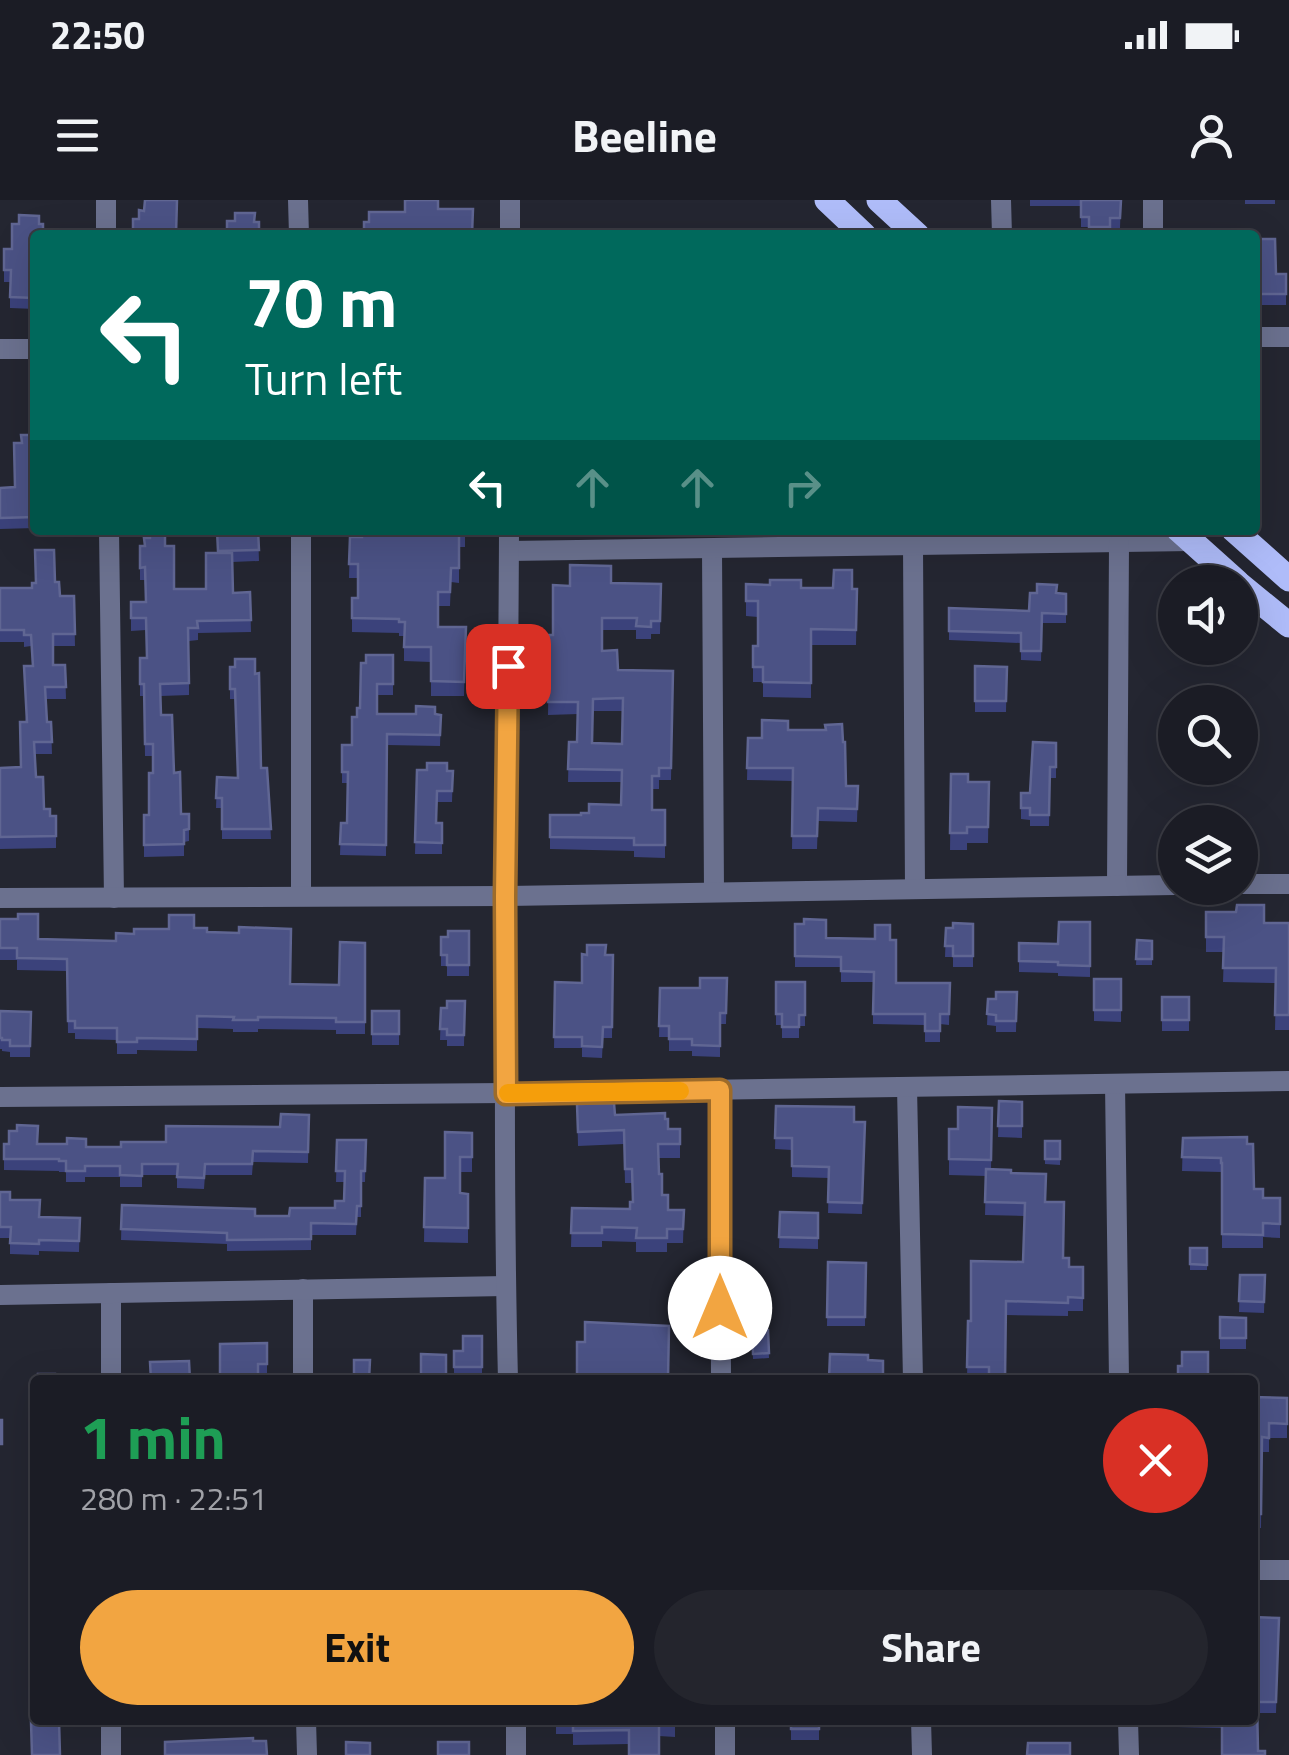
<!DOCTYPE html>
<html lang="en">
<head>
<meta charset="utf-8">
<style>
  :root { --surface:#1b1c25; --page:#24252d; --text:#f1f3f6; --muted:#a0a1a7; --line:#393a42; --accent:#f2a541 }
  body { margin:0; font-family:"Titillium Web",sans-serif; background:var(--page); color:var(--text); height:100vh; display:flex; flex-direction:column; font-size:38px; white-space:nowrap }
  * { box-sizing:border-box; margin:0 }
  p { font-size:32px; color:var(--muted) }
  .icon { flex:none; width:55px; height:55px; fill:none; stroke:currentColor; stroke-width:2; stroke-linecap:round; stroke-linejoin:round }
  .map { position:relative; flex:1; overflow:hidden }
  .drawer { position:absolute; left:30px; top:1175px; width:1228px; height:350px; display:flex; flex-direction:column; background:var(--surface); border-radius:10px; box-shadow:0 10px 40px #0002,0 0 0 2px var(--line) }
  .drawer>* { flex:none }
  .guide { position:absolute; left:30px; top:30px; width:1230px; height:305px; border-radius:10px; box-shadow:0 10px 40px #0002,0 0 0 2px var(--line); background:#00695c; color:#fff; overflow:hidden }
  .buttons { position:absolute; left:1158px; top:365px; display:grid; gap:20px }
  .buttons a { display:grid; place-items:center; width:100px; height:100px; border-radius:50%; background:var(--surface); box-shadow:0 10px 40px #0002,0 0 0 2px var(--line); font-size:50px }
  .pin { position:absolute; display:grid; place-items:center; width:85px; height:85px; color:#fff; margin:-42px; border-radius:20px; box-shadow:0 5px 15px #0006 }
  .me { position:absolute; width:110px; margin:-55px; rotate:0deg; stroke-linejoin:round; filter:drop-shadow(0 0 8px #0008) }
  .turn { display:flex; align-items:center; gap:35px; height:210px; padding:0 50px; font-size:45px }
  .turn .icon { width:130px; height:130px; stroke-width:2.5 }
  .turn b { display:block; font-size:70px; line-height:85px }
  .lanes { display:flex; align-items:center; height:95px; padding:0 50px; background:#0003; justify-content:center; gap:50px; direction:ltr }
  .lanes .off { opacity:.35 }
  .round { display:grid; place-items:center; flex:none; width:105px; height:105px; border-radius:52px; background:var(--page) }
  .summary { display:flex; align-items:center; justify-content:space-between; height:170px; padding:0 50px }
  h1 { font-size:60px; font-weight:700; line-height:75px; color:#1e9e55 }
  .button { display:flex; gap:20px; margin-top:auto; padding:20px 50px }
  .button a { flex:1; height:115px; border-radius:60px; background:var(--accent); color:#111; font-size:40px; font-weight:700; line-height:115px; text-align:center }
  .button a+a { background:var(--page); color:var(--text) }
  .status { display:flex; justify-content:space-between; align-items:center; height:70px; padding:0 50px; background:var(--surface); direction:ltr }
  .status svg { height:28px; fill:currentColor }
  header { display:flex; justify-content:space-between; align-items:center; height:130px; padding:0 50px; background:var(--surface); font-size:45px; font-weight:700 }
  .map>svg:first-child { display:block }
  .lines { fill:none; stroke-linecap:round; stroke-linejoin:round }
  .street { stroke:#6b718f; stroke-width:20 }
  .primary { stroke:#afbcf9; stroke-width:25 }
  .wall { fill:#3b427b; fill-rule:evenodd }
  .building { fill:#4b5285; stroke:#606693; stroke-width:2.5; fill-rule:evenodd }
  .route-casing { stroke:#9d6b2a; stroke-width:25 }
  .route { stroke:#f2a541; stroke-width:18 }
  .slow { stroke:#f59e0b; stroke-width:18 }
</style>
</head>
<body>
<div class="status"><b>22:50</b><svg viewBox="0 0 49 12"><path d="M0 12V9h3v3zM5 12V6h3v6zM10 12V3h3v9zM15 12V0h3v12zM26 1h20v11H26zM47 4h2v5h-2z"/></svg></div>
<header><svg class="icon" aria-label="menu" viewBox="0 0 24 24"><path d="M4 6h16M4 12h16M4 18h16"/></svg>Beeline<svg class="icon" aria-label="person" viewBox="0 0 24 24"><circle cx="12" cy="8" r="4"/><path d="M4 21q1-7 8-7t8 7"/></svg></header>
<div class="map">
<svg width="1289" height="1555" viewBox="0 0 1289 1555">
  <rect width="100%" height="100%" fill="#242631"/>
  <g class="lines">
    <g class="street">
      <path d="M106 0V35"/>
      <path d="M298 0 299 35"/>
      <path d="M1001 0 1002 35"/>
      <path d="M1153 0V35"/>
      <path d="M510 35V0"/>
      <path d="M1255 137H1289"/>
      <path d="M0 149H35"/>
      <path d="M109 330 114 698"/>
      <path d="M301 330V696"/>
      <path d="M913 346 915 689"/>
      <path d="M712 349 714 692"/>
      <path d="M509 351 1192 341"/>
      <path d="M1240 684H1289"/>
      <path d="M1117 686 1119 344"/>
      <path d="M0 698 505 696 1175 685"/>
      <path d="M1115 884 1119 1180"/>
      <path d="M907 887 913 1180"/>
      <path d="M720 890 721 1180"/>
      <path d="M0 897 506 893 1289 881"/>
      <path d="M303 1089V1180"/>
      <path d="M111 1093V1180"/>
      <path d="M0 1095 506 1086"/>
      <path d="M508 1180C501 897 508 613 509 330"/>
      <path d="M1252 1370H1289"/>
      <path d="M111 1520V1555"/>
      <path d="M306 1520 307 1555"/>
      <path d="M516 1520V1555"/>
      <path d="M725 1520V1555"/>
      <path d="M921 1520 922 1555"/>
      <path d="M1128 1520 1129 1555"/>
    </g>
    <g class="primary">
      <path d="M827 0 864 35"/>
      <path d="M879 0 917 35"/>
      <path d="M1179 330 1237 382"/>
      <path d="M1234 330 1289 379"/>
      <path d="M1240 385 1289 425"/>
    </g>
  </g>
  <g class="wall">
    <path d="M1030 0H1121L1120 28H1110V35H1089V27H1081V6H1030Z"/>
    <rect x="1245" y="0" width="30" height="4"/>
    <path d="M438 9 472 35H364L369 22 405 12Z"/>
    <path d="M35 35V109L10 108V82H4V49H12Z"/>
    <path d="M1255 39 1276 74H1286V105H1255Z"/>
    <path d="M35 235V328L0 329V288L15 287 22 243Z"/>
    <path d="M217 330H258L259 361 232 362 233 393 250 392 251 432 198 433V440L189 441V495L161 496V515L181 614 189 629V641L184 642V656L144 657V615H149L153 556H145L144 496H140V458H147L146 430 131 431V402H145V380H140V346H165L174 389H206L218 353Z"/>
    <path d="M465 330V347H459V383L451 382 450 406H438V427H466L464 496H431V462L404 461V436H399V433L352 432V398H358V378H349L350 337Z"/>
    <path d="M55 382 60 396H74L75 446H53V465H65L66 499H46L47 522H51L52 554H35L36 577 44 609 50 616H56V648L0 649V568L20 567 32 466 31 446 24 447V442H0V388H32Z"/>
    <path d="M611 383 661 384 660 434H651V439H636V430H602V451L618 470 673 471 671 580H659V589H652V610H665V658L634 657V651L550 649V615H581L621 605V582H568L569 542H577L578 514 548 515 549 435H553L570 386ZM593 511H623L622 544 592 543Z"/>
    <path d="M746 384 801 388 857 389 856 445H811V498L763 497V482H753V446H758V417L746 416Z"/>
    <path d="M1056 393 1066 394V423H1042L1041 461 1021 460V443L949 440V408L1029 411Z"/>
    <path d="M393 455V495H377V514L441 515 440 546 387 545 386 656 340 655 341 623H347L348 583H342V545H352L360 508 366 463Z"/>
    <path d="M975 466 1007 467 1006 512H975Z"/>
    <path d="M230 467 261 568H267L271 639H222V608H216L217 577 238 578 235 499H230Z"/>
    <path d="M788 530 846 586H858L857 622 818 621 817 649H792L793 581 747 580 748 538H762Z"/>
    <path d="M1056 543V578H1050L1049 626H1030V620L1021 619V593H1030Z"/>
    <path d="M417 570 453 571 452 602H437V623H442V654H415Z"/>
    <path d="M951 574 968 582H989L988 643H967V650H950Z"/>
    <path d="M1206 712 1264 723H1289V830H1275L1276 783 1223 782 1224 752H1206Z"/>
    <path d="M0 719 38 739 116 741 134 734 194 728 207 732 290 784 339 785 365 743V834H336V830L258 829V832H233V829L197 828V851L137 850V854H117V840L75 839V833H68L67 771 17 770V760H0Z"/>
    <path d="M1090 722V777L1058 776V773L1019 772V743L1058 744Z"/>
    <path d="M795 724 826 738 890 740 896 783H950L949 825 940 824V842H925V825L873 824V782H841V767H795Z"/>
    <path d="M973 724V767H953V757H945L946 728Z"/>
    <path d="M469 731V776H447V766H441V737H448Z"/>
    <path d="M1137 740 1152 741V765H1136Z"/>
    <path d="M605 755H613L612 838H603L602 858 582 857V848H554L555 782 582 783Z"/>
    <path d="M727 778 726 824H720V857L692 856V851H669V837H659L660 788H700Z"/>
    <path d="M1094 779H1121V822L1094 821Z"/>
    <path d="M776 782H805V826H799V838H782V825H776Z"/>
    <path d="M1017 792 1016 832H996V826L987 825 988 799H996Z"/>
    <rect x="1162" y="797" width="27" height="34"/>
    <path d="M465 801 464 846H447V840H440L441 808H447Z"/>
    <path d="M0 811 31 812 30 857H10V852L2 851V849H0Z"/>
    <rect x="372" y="811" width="27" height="34"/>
    <path d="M999 901 1022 902V938L998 937Z"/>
    <path d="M577 904 615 915 665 919 668 929H680V958H659V974L662 995 668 1010H684L683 1043H667V1052H636V1042L602 1041V1047H571L572 1008 630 1009 633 1002 632 983H625L624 944 578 946Z"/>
    <path d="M776 906 854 922H865L862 1014 828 1013 829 978 792 977V950L775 949Z"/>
    <path d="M992 908 991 970 1011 973 1046 1002 1063 1058 1069 1067H1083V1111H1068V1116L1006 1115 1005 1180H967L968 1121H971L1023 1062 1024 1016 985 1015 986 976 949 975V929H958Z"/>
    <path d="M309 915 308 963 253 962 252 975H205L204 989 177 988V975H142V987H120V977H85V982H66V972H59V971L4 970V944L121 947 280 927Z"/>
    <path d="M472 933V972H460V993L468 994V1043L424 1042 425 978H445Z"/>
    <path d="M1183 938 1247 944 1254 989 1263 998H1280V1038L1263 1037V1048H1222V977H1221V972L1182 971Z"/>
    <path d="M337 940H366L365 982H361V1017H357L356 1035H311V1050L227 1051V1044L121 1040 122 1005 255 1016H289L335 1008 344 1001 345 982H336Z"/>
    <path d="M1045 941H1060V965L1045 964Z"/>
    <path d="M0 992 10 1000 40 1017 80 1018 79 1052 39 1051V1055L10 1054V1038H0Z"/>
    <path d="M780 1012 818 1013V1049L779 1048Z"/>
    <rect x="1190" y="1048" width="17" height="22"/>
    <path d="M828 1062 866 1063 865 1126H827Z"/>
    <path d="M1240 1075H1265L1264 1113 1239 1112Z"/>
    <path d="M1220 1117 1246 1118V1149H1220Z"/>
    <path d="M768 1130 769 1158 753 1159 752 1131Z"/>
    <path d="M482 1136V1177L454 1178V1151H463Z"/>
    <path d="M267 1143V1174H258V1180H220Z"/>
    <path d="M421 1154 446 1155V1180H421Z"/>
    <path d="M1252 1197 1287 1198V1238H1269V1252H1262L1261 1328H1252Z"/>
    <path d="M1252 1417 1279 1418 1276 1513H1258V1551H1265V1555H1222V1528L1177 1527V1520H1252Z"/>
    <path d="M143 1520H182V1522L143 1523Z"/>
    <path d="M242 1520H272V1522H266V1525H242Z"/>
    <rect x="360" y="1520" width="46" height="4"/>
    <path d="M458 1520H481L480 1527H458Z"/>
    <path d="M556 1520H675V1537L659 1536 629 1544 573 1545V1534H556Z"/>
    <rect x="791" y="1520" width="28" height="20"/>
  </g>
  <g class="building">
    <path d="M145 0H177L176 35H133V19H139V10L144 11Z"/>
    <path d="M405 0H438V9H473L472 35H450V30H389V35H364V22H369V12H405Z"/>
    <path d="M1081 0H1121L1120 18H1110V27H1089V17H1081Z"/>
    <path d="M235 13H255L254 22H259V35H227V21H235Z"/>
    <path d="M19 15 39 16V24H43V35H35V98L10 97 11 70H4V49H12V24H19Z"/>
    <path d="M1255 39H1275L1276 74H1286V94H1255Z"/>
    <path d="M21 235H35V317L0 318V288L15 287 14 243H22Z"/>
    <path d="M150 330H165V346H174V389H206V353H232L233 393 250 392 251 420 197 421 198 428H188L189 483 160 484 161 515H172L174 573 180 572 181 614H189V629L184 630V644L144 645V615H149V573H153V544H145L144 484H140V458H147L146 418H131V402H146L145 367 140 368V346H145L144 338H150Z"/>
    <path d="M217 330H258L259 350 218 351Z"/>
    <path d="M362 330H465V333H459V368H451L450 392H438V427H466L464 482 431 481V447H404L405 422H399V419L352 418V398H358V364H349L350 337H362Z"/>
    <path d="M35 350H54L55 382H59L60 396H74L75 434H53V465H65L66 487H45L47 522H51L52 542H34L36 577H43L44 609H50V616H56V636L0 637V568L21 567 20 522H27L24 466H33L31 435H24V430H0V388H32V383H36Z"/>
    <path d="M570 365 611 366V383L661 384 660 421H651V427L636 426 637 418H602V451L617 450 618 470 673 471 671 568H659V576H652V610H665V645H634V638L550 637V615H581V613H589V604L621 605 622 570 568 569 569 542H577L578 502H548L549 435H553V385L570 386ZM623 498 622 544 592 543 593 499Z"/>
    <path d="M834 370H852V389H857L856 430 811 429V483L763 482V467H753V446H758V401H746V384L770 385V380H801V388H833Z"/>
    <path d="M1037 384 1057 385 1056 393 1066 394V414L1042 413 1041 451H1021V433L949 431V408L1029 411 1030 393H1037Z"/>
    <path d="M366 455H393V484H377V514H416V506L435 507V514L441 515 440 535 387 534 386 645 340 644 341 623H347L348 572H342V545H352V517H357V508H360L361 463H366Z"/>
    <path d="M235 459H255V474L259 473 261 568H267L271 629H222V598H216L217 577 238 578 235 489H230V467H235Z"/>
    <path d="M975 466 1007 467 1006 501H975Z"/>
    <path d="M762 520 788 521V530H826L825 525 842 524 843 542H845L846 586H858L857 609 818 608 817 636H792L793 568H747L748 538H762Z"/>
    <path d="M1033 542 1056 543V567H1050L1049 615H1030V608H1021V593H1030Z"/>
    <path d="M427 563H447V571H453L452 591H437L436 623H442V643L415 642 417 570H427Z"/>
    <path d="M951 574H968V582H989L988 627H967V633H950Z"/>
    <path d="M1237 705H1264V723H1289V815H1275L1276 768H1223L1224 737H1206V712H1236Z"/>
    <path d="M18 714H38V739L116 741V733L134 734V729H169V715H194V728H207V732L239 733V727L291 729 290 784 339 785 340 742 365 743V822H336V818L258 817V820H233L234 817 197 816V839L137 838V842H117V828H75V821H68L67 759 17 758V748H0V719H18Z"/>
    <path d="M804 719 826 720V738L875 739V725H890V740H896V783H950L949 814H940V831H925V814H873L874 772 841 771V757L795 756V724H804Z"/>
    <path d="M1059 722H1090V766L1058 765V762L1019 761V743L1058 744Z"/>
    <path d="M953 723 973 724V756H953V746H945L946 728H953Z"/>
    <path d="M448 731H469V765H447V755H441V737H448Z"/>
    <path d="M1137 740 1152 741V759H1136Z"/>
    <path d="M587 745H606L605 755H613L612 827H603L602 847 582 846V837H554L555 782 582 783V754L587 755Z"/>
    <path d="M700 778H727L726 813H720V846L692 845V839H669V826H659L660 788H700Z"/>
    <rect x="1094" y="779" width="27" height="31"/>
    <path d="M776 782H805V815H799V827H782V814H776Z"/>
    <path d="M996 792H1017L1016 821H996V815L987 814 988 799H996Z"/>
    <rect x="1162" y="797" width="27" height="23"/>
    <path d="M447 801H465L464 835H447V829H440L441 808H447Z"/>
    <path d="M0 811 31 812 30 846H10V840H2V838H0Z"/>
    <rect x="372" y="811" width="27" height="23"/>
    <path d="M999 901 1022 902V926H998Z"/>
    <path d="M614 903 615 915 665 913V919H668V929H680V944H658L659 974H662V995H668V1010H684L683 1029H667V1038H636L637 1028 602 1027V1033H571L572 1008 630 1009V1002H633L632 969H625L624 930 578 932 577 904Z"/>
    <path d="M776 906 854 907V922H865L862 1003 828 1002 829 967 792 966V938H775Z"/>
    <path d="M958 907 992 908 991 960 949 959V929H958Z"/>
    <path d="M281 914 309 915 308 952 253 951 252 964H205L204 978 177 977 178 964H142V976L120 975V966H85V971H66V961H59V959H4V944H9V931H17V925L38 926 37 944H67V938L86 939V947H121V942H166V926L280 927Z"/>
    <path d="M445 932 472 933V957H460V993L468 994V1028L424 1027 425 978H445Z"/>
    <path d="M1247 937V944H1253L1254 989H1263V998H1280V1024L1263 1023V1035L1222 1034V963H1221V958L1182 957 1183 938Z"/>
    <path d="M337 940H366L365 971H361V1006H357L356 1024 311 1023V1039L227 1040V1033L121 1029 122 1005 255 1009V1016H289L290 1008H335V1001H344L345 971H336Z"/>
    <rect x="1045" y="941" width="15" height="18"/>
    <path d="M986 969 1011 970V973L1046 974 1045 1002H1064L1063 1058H1069V1067H1083V1098L1068 1097V1103L1006 1101 1005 1180H989V1167H967L968 1121H971V1061L1023 1062 1025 1003 985 1002Z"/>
    <path d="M0 992H10V1000H40L39 1017 80 1018 79 1041 39 1040V1044L10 1043 11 1027H0Z"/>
    <path d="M780 1012 818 1013V1038L779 1037Z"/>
    <path d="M1190 1048H1207V1065L1190 1064Z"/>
    <path d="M828 1062 866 1063 865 1117H827Z"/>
    <path d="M1240 1075H1265L1264 1102 1239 1101Z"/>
    <path d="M1220 1117 1246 1118V1138H1220Z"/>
    <path d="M585 1122 669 1126 668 1179 622 1178V1180H577V1142H585Z"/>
    <path d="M768 1130 769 1153 753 1154 752 1131Z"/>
    <path d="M463 1136H482V1167H454V1151H463Z"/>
    <path d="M267 1143V1164H258V1179L220 1180V1144Z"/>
    <path d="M1182 1152H1208V1178L1246 1180H1178V1166H1182Z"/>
    <path d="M421 1154 446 1155V1178H421Z"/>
    <path d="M830 1154 868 1155V1160L883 1161V1178L868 1177V1180L829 1179Z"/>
    <path d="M354 1160H370L369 1180H354Z"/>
    <path d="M189 1161 190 1180H151L150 1162Z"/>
    <rect x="38" y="1174" width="17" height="6"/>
    <path d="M1252 1197 1287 1198V1224L1269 1223V1238L1262 1237 1261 1314H1252Z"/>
    <rect x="0" y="1220" width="2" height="24"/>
    <path d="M1252 1417 1279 1418 1276 1502H1257L1258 1551H1265V1555H1222V1520H1252Z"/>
    <path d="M43 1520H59L60 1555H32L31 1522H43Z"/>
    <path d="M556 1520H675V1523L659 1522V1555H629V1530L573 1531V1520Z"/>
    <rect x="791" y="1520" width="28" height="9"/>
    <path d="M253 1538V1541H266L267 1555H165V1542Z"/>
    <path d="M346 1542 370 1543V1555H346Z"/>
    <rect x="438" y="1542" width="31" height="13"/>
    <path d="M1028 1543H1070V1555H1027Z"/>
  </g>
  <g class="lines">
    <g class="route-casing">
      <path id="route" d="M508 466 505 696 506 894 720 890V1108"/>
    </g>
    <use href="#route" class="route"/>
    <path class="slow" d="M508 893 680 891"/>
  </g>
</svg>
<div class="buttons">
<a><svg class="icon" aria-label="sound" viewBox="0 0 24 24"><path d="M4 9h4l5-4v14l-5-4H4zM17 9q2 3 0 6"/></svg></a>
<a><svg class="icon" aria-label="search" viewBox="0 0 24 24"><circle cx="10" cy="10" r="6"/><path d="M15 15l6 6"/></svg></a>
<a><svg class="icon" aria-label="layers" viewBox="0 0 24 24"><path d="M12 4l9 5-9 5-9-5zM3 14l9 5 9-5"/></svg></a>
</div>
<div class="pin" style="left:508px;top:466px;background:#d93025"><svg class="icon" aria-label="arrive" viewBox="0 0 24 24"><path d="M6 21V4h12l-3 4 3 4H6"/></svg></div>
<svg class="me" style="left:720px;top:1108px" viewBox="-20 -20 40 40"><circle r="19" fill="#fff"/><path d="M0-13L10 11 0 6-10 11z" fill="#f2a541"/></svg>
<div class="guide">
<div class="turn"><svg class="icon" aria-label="left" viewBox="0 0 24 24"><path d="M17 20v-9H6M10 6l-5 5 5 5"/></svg><div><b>70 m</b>Turn left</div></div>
<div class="lanes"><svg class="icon" aria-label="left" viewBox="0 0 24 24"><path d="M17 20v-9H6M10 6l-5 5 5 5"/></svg><svg class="icon off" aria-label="ahead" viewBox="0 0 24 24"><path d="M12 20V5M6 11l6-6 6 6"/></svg><svg class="icon off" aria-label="ahead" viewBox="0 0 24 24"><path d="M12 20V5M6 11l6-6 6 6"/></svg><svg class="icon off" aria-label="right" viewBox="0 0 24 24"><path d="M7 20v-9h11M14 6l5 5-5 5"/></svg></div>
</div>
<section class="drawer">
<div class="summary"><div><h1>1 min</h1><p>280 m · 22:51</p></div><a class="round" style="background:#d93025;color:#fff"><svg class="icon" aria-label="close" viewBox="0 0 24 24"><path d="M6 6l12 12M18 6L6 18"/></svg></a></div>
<div class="button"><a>Exit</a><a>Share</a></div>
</section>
</div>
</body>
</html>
